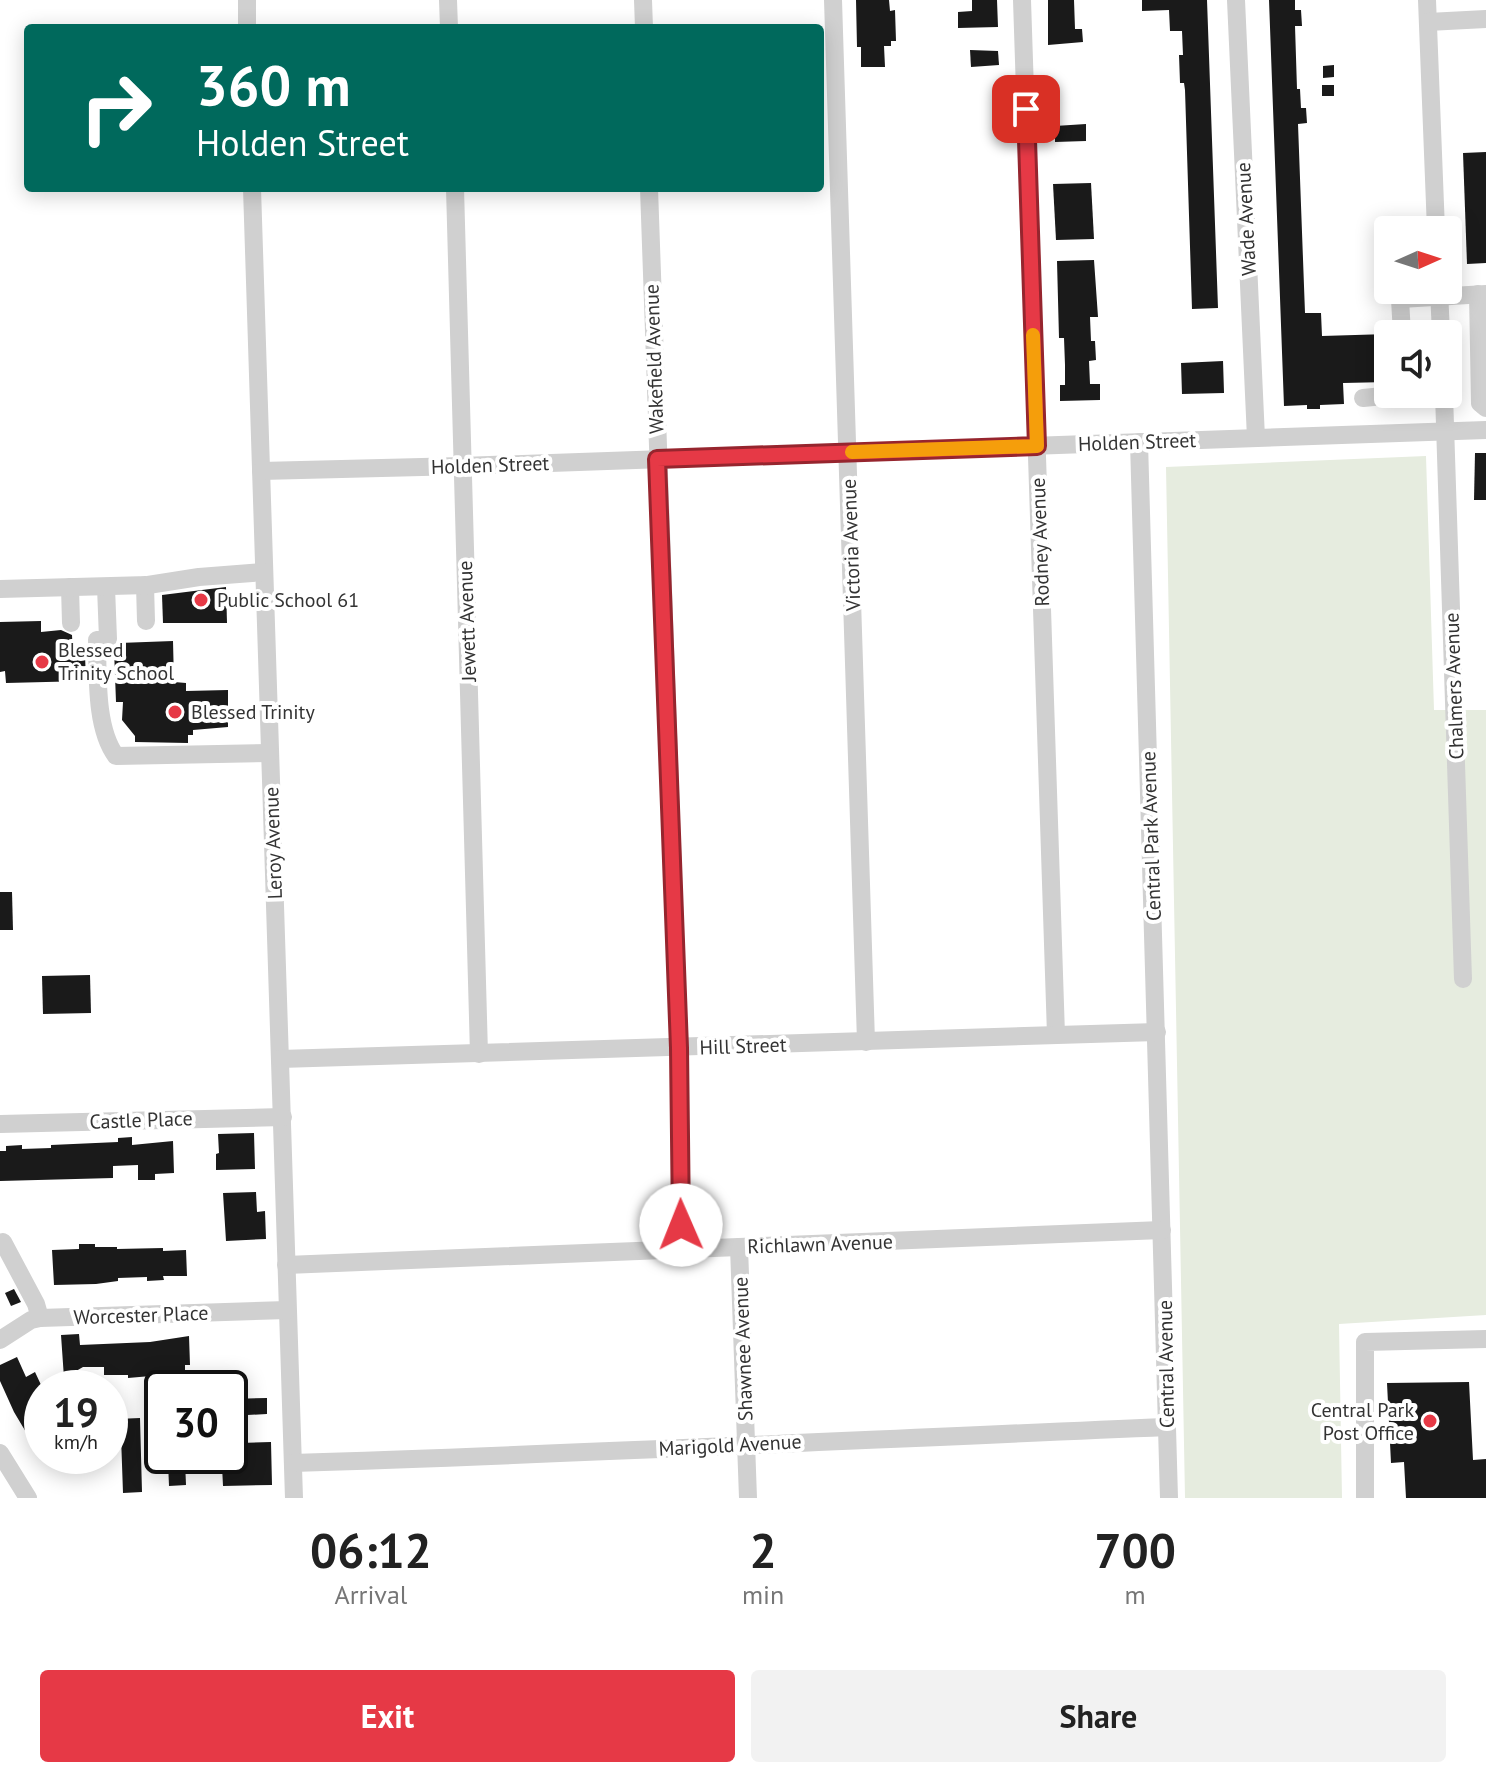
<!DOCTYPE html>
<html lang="en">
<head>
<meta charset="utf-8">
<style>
  :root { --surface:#fff; --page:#f2f2f2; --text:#222; --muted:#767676; --accent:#e63946 }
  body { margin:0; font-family:"PT Sans",sans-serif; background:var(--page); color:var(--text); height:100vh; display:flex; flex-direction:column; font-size:30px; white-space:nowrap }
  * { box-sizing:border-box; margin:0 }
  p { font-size:26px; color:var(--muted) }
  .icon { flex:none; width:44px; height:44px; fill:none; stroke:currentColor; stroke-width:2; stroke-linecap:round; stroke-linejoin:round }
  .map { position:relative; height:1498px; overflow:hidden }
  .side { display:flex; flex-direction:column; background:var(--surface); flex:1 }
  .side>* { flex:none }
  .hud { position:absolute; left:24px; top:24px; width:800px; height:168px; border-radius:8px; box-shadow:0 4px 20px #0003; background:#00695c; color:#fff; overflow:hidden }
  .needle { width:52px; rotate:87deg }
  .fabs { position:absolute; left:1374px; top:216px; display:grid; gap:16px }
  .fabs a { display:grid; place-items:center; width:88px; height:88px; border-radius:8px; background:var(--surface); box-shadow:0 4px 20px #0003; font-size:40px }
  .speed { position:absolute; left:24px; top:1370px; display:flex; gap:16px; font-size:40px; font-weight:700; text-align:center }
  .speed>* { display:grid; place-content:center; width:104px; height:104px; border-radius:50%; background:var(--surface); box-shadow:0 4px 20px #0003; line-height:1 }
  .speed small { font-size:20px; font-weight:400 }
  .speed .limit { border:4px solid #111; border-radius:12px; background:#fff; color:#111 }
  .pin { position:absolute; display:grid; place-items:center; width:68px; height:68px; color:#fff; margin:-34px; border-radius:16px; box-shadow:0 4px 12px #0006 }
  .me { position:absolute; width:88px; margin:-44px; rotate:359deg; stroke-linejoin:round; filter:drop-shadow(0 0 6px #0008) }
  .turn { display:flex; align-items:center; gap:28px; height:168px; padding:0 40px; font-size:36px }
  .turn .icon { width:104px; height:104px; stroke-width:2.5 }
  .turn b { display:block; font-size:56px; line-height:68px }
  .eta { display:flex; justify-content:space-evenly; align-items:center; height:136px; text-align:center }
  .eta b { font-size:48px; font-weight:700; line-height:56px }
  .button { display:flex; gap:16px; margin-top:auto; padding:16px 40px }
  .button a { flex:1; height:92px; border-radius:8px; background:var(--accent); color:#fff; font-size:32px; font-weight:700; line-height:92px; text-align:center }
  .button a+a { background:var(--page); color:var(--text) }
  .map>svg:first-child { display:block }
  .green { fill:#e6ecdf }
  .building { fill:#1a1a1a }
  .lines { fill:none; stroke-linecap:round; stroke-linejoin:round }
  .minor { stroke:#d0d0d0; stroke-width:18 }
  .route-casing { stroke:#96252e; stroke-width:20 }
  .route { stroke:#e63946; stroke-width:14 }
  .slow { stroke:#f59e0b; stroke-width:14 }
  .poi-dot { fill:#e63946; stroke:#fff; stroke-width:3 }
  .labels { text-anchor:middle; stroke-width:8; stroke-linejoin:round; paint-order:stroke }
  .street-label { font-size:20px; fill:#333; stroke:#fff }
  .poi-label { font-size:20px; fill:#333; stroke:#fff; text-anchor:start }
</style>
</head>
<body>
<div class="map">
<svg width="1486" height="1498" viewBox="0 0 1486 1498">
  <rect width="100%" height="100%" fill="#fff"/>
  <path class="green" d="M1426 456 1434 710H1486V1315L1339 1324 1342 1498H1185L1166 467Z"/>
  <g class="building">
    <path d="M856 0H889L890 11 895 10 896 41H891V46H884L885 67H861V47H857Z"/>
    <path d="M972 0H997L998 27 958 28V12L972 11Z"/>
    <path d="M1048 0H1074L1075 29H1082L1083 42 1048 45Z"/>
    <path d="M1142 0H1207L1218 308 1192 309 1185 90 1184 83H1180L1179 55H1183L1182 31H1170L1169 10 1142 11Z"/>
    <path d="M1269 0H1295V10H1301L1302 26H1295L1297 89H1300L1301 108H1306L1307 123 1298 124 1305 313H1321L1322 336 1388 334V382L1343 383 1344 404 1320 405V409H1307V405L1284 406Z"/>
    <path d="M970 50 998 51 999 65 971 67Z"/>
    <path d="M1334 65V77L1323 78V66Z"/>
    <rect x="1322" y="85" width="12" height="11"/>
    <path d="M1086 124V141L1055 142V126Z"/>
    <path d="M1486 152V263L1467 264 1463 153Z"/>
    <path d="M1091 183 1094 239 1056 240 1053 184Z"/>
    <path d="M1094 260 1098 317H1090L1091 341H1095L1096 360 1089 361 1090 384H1100V400L1060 401V385H1065V365L1064 338H1059L1057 261Z"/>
    <path d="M1223 361 1224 393 1182 394 1181 363Z"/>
    <path d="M1475 453H1486V500H1474Z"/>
    <path d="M226 587 227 623H163L162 595Z"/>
    <path d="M41 621V632L61 630 72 635 73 656 85 655 86 681 6 683 5 671 0 672V622Z"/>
    <path d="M173 641 174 682 186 683V691L228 690V727L193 730V735H188V743L135 742V736L122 720 123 702H116L114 649 119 643Z"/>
    <path d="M0 892H12L13 930H0Z"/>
    <path d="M90 975 91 1013 43 1014 42 976Z"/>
    <path d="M254 1133 255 1169 216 1170V1154L219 1153 218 1134Z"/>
    <path d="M132 1137V1145L173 1141 174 1173 155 1174V1180H138V1165L113 1166V1178L0 1181V1151H6V1146L22 1145V1149L51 1148V1145L118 1142V1138Z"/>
    <path d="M256 1192 257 1212 265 1211 266 1239 226 1241 223 1193Z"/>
    <path d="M79 1244H95V1247H117V1249L163 1248V1251L186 1250 187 1276H163L164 1280 147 1281V1277L118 1278V1281L96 1284 54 1285 52 1250 79 1249Z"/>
    <path d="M14 1289 21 1302 11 1306 5 1293Z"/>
    <path d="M79 1334 80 1345 150 1342 189 1336 190 1365H185V1373L128 1378V1375H104V1367H83L64 1378 61 1335Z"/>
    <path d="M17 1357 26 1377 35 1372 42 1387V1459L14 1412 0 1381V1365Z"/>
    <path d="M1469 1382 1473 1460 1486 1459V1498H1406L1404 1462 1391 1463 1387 1383Z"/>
    <path d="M267 1398V1414L230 1416V1399Z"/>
    <path d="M140 1418 142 1492 123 1493 121 1436 117 1437V1419Z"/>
    <path d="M271 1442 272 1485 223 1486 222 1466H239V1443Z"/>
    <path d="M185 1461 186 1485 169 1486 168 1462Z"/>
  </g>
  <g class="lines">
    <g class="minor">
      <path d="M247 0V28"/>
      <path d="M448 0 449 28"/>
      <path d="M643 0 644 28"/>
      <path d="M833 0 866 1042"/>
      <path d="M1022 0 1056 1035"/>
      <path d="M1236 0 1256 438"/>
      <path d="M1427 0 1436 230"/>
      <path d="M1428 22 1486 19"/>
      <path d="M252 188 294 1498"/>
      <path d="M455 188 479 1054"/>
      <path d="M649 188 679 1048 682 1249"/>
      <path d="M1439 290 1441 334"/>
      <path d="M1478 294 1480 403 1486 408"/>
      <path d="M1402 334 1400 299 1486 294"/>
      <path d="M1444 394 1463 979"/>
      <path d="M1363 398 1404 394"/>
      <path d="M1139 442 1169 1498"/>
      <path d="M261 471 462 466 1486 430"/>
      <path d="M145 585 146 621"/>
      <path d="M70 587 71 623"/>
      <path d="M106 587 108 639 97 640C98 674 95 728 116 756L270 753"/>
      <path d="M0 589 148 585 199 577 264 572"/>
      <path d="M280 1059 1157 1032"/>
      <path d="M0 1124 283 1117"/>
      <path d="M3 1242 36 1304 40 1318"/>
      <path d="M739 1247 748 1498"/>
      <path d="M286 1265 1162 1230"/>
      <path d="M0 1340 31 1320 40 1318 287 1310"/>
      <path d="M0 1453 28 1498"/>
      <path d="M293 1463C585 1454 876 1439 1167 1427"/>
      <path d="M1365 1498V1342L1486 1339"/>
    </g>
  </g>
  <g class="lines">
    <g class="route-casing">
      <path id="route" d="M681 1225 679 1048 657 459 1037 446 1026 109"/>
    </g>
    <use href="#route" class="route"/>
    <path class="slow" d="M852 452 1037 446 1033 335"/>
  </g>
  <g class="poi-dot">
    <circle cx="201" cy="600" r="8"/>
    <circle cx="42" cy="662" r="8"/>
    <circle cx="175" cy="712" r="8"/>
    <circle cx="1430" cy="1421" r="8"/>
  </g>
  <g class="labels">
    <g class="street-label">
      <text transform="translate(1246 219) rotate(-93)" y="7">Wade Avenue</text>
      <text transform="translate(654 359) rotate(-92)" y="7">Wakefield Avenue</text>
      <text transform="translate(1137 442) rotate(-2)" y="7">Holden Street</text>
      <text transform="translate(490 465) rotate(-2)" y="7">Holden Street</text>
      <text transform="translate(1040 542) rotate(-92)" y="7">Rodney Avenue</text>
      <text transform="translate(851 545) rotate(-92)" y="7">Victoria Avenue</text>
      <text transform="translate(467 621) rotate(-92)" y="7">Jewett Avenue</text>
      <text transform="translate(1454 686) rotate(-92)" y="7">Chalmers Avenue</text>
      <text transform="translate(1151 836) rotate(-92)" y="7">Central Park Avenue</text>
      <text transform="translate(273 843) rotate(-92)" y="7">Leroy Avenue</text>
      <text transform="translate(743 1046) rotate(-2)" y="7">Hill Street</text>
      <text transform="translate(141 1120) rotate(-2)" y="7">Castle Place</text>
      <text transform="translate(820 1244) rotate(-2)" y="7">Richlawn Avenue</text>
      <text transform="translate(141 1315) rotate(-2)" y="7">Worcester Place</text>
      <text transform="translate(743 1349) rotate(-92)" y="7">Shawnee Avenue</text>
      <text transform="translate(1166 1364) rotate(-91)" y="7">Central Avenue</text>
      <text transform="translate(730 1445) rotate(-3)" y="7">Marigold Avenue</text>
    </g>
    <g class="poi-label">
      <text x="217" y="607">Public School 61</text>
      <text x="58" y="657">Blessed<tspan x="58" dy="23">Trinity School</tspan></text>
      <text x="191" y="719">Blessed Trinity</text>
      <text x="1414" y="1417" text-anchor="end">Central Park<tspan x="1414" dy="23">Post Office</tspan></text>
    </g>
  </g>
</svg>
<div class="fabs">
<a><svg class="needle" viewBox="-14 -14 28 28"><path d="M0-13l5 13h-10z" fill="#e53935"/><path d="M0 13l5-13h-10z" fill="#767676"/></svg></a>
<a><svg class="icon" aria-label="sound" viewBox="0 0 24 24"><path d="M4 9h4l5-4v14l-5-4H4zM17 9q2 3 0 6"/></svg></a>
</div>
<div class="speed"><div>19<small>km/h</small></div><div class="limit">30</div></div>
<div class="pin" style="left:1026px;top:109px;background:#d93025"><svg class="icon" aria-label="arrive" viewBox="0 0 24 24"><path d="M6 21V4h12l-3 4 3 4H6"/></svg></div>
<svg class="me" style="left:681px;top:1225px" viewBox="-20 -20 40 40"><circle r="19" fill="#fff"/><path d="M0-13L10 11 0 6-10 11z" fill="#e63946"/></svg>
<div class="hud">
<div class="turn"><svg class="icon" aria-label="right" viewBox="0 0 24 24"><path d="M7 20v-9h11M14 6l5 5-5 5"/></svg><div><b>360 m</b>Holden Street</div></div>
</div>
</div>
<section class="side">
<div class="eta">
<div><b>06:12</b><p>Arrival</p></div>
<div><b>2</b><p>min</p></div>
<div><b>700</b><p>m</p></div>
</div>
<div class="button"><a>Exit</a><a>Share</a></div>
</section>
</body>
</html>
